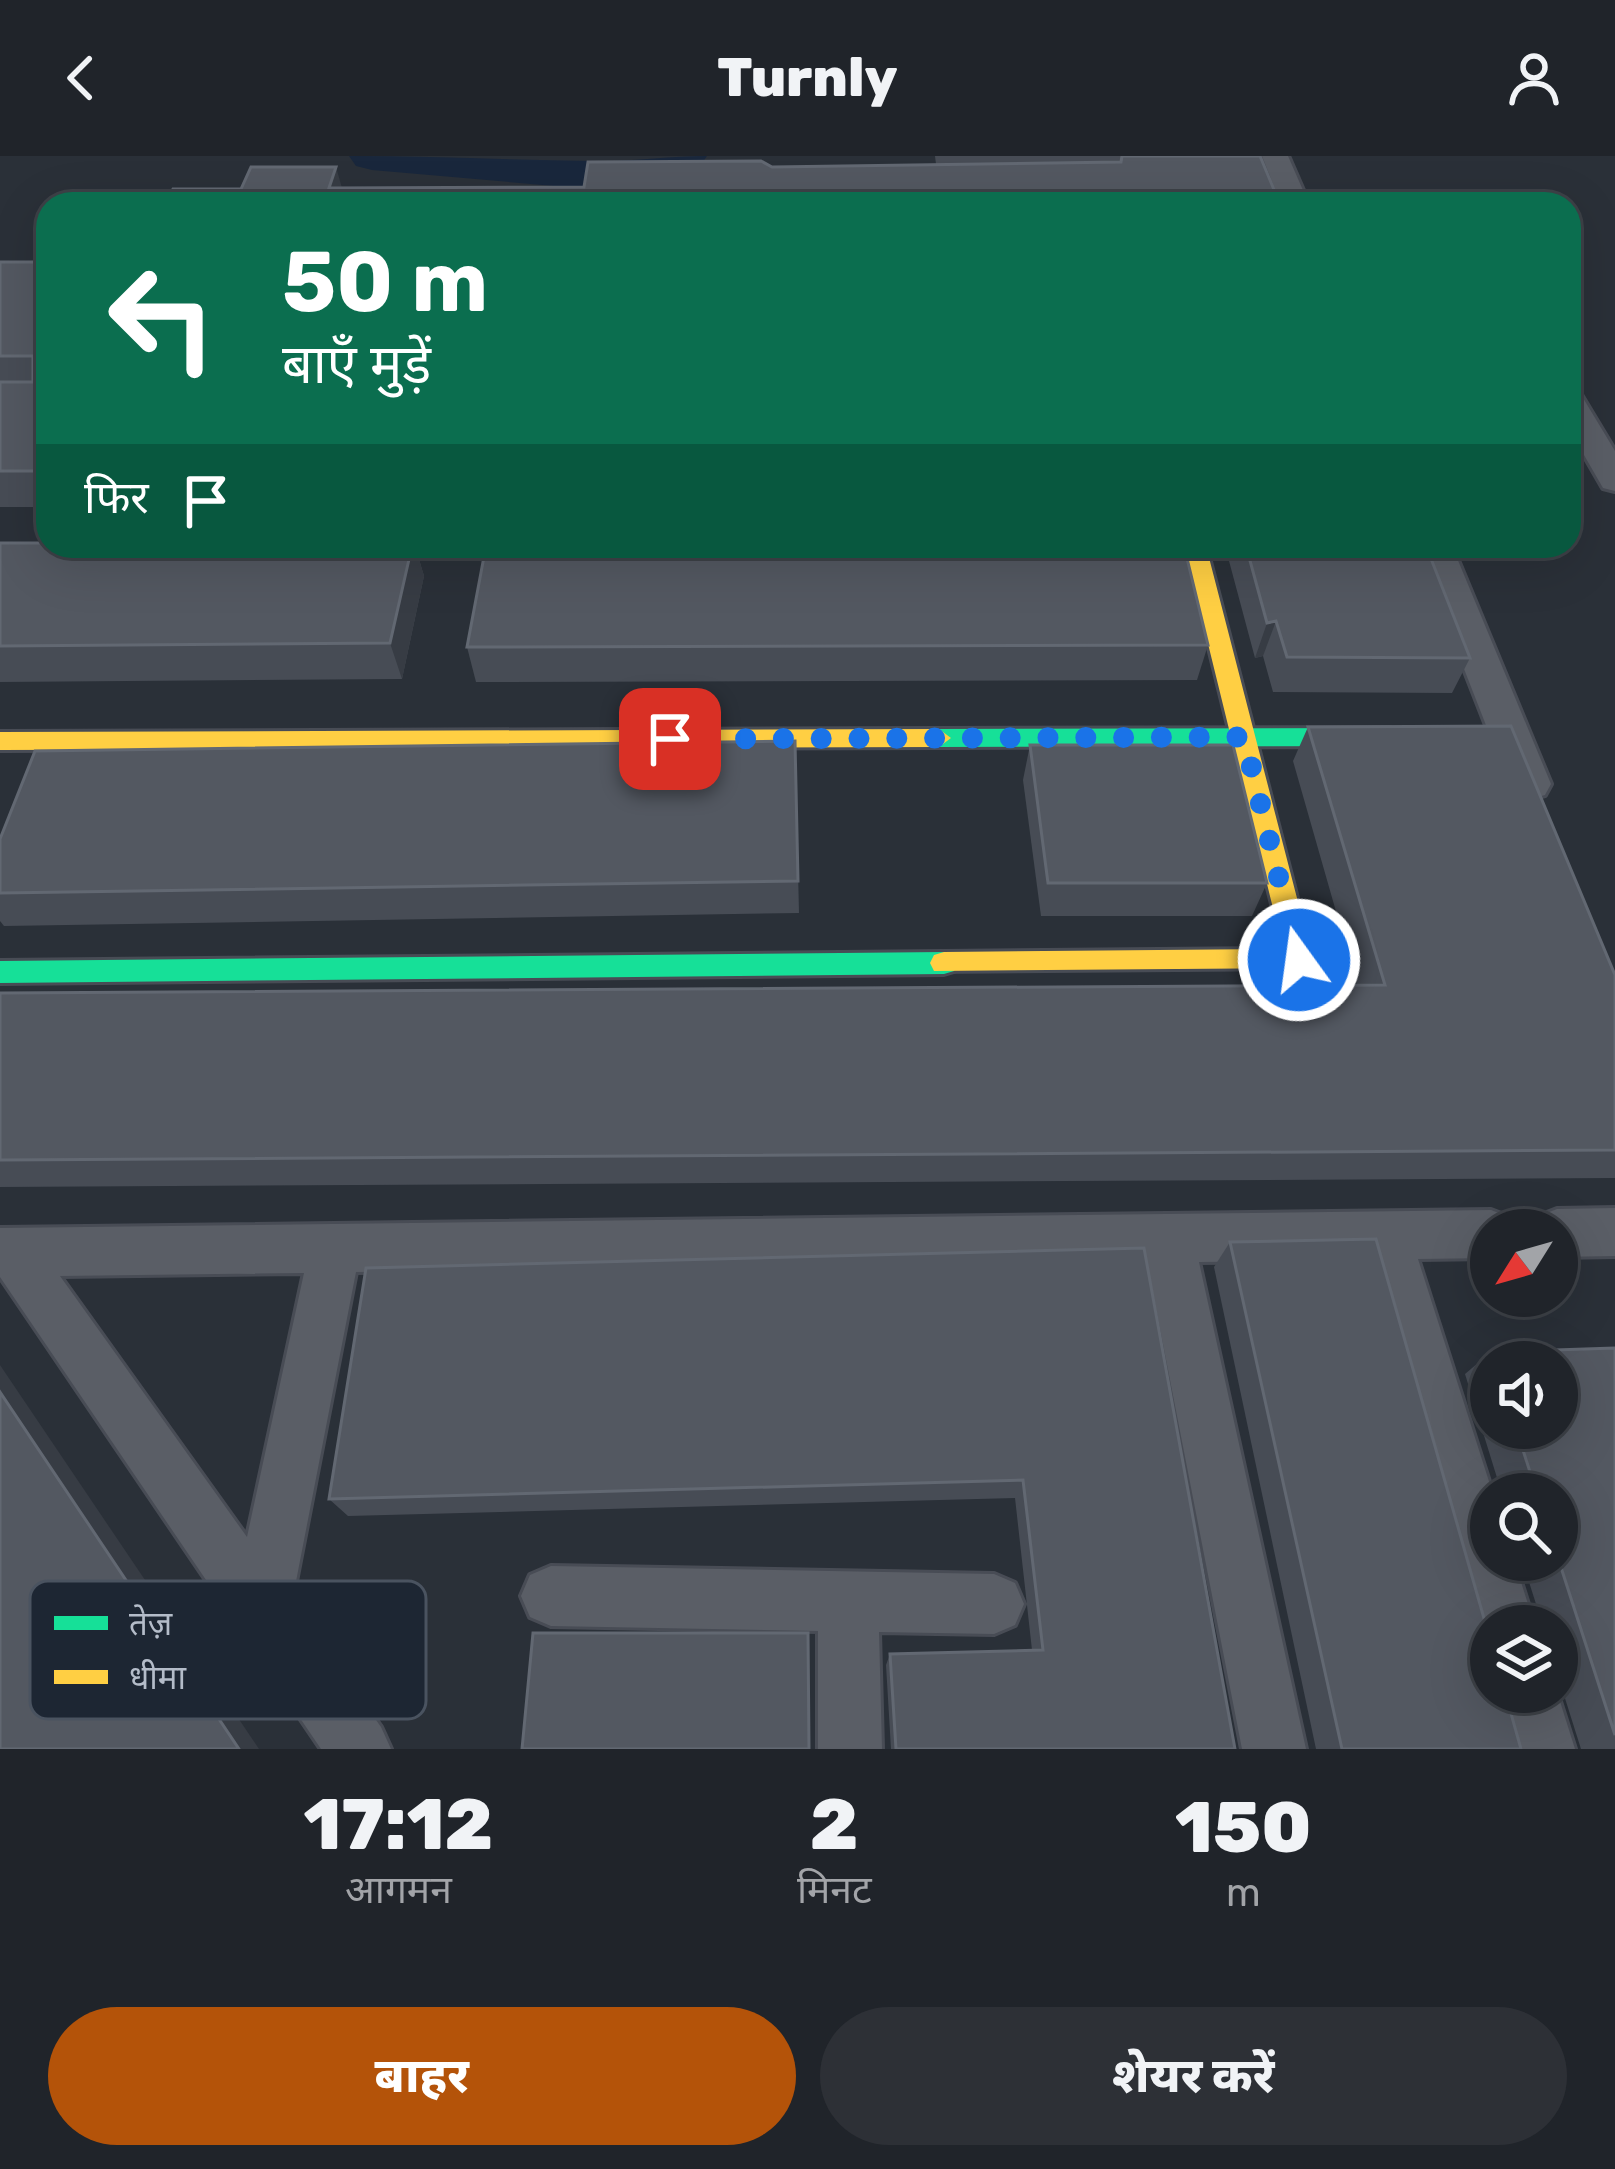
<!DOCTYPE html>
<html lang="hi">
<head>
<meta charset="utf-8">
<style>
  :root { --surface:#20242a; --page:#2d3036; --text:#f1f3f6; --muted:#a2a4a8; --line:#3d4147; --accent:#b45309 }
  body { margin:0; font-family:Rubik,"Noto Sans Devanagari",sans-serif; background:var(--page); color:var(--text); height:100vh; display:flex; flex-direction:column; font-size:45px; white-space:nowrap }
  * { box-sizing:border-box; margin:0 }
  p { font-size:39px; color:var(--muted) }
  .icon { flex:none; width:66px; height:66px; fill:none; stroke:currentColor; stroke-width:2; stroke-linecap:round; stroke-linejoin:round }
  .map { position:relative; height:1593px; overflow:hidden }
  .sheet { display:flex; flex-direction:column; background:var(--surface); flex:1 }
  .sheet>* { flex:none }
  .hud { position:absolute; left:36px; top:36px; width:1545px; height:366px; border-radius:36px; box-shadow:0 12px 48px #0002,0 0 0 3px var(--line); background:#0b6e4f; color:#fff; overflow:hidden }
  .needle { width:78px; rotate:233deg }
  .tools { position:absolute; left:1470px; top:1053px; display:grid; gap:24px }
  .tools a { display:grid; place-items:center; width:108px; height:108px; border-radius:50%; background:var(--surface); box-shadow:0 12px 48px #0002,0 0 0 3px var(--line); font-size:60px }
  .pin { position:absolute; display:grid; place-items:center; width:102px; height:102px; color:#fff; margin:-51px; border-radius:24px; box-shadow:0 6px 18px #0006 }
  .me { position:absolute; width:132px; margin:-66px; rotate:346deg; stroke-linejoin:round; filter:drop-shadow(0 0 9px #0008) }
  .turn { display:flex; align-items:center; gap:42px; height:252px; padding:0 48px; font-size:54px }
  .turn .icon { width:156px; height:156px; stroke-width:2.5 }
  .turn b { display:block; font-size:84px; line-height:102px }
  .then { display:flex; align-items:center; height:114px; padding:0 48px; background:#0003; gap:24px; font-size:45px }
  .eta { display:flex; justify-content:space-evenly; align-items:center; height:204px; text-align:center }
  .eta b { font-size:72px; font-weight:800; line-height:84px }
  .primary-button { display:flex; gap:24px; margin-top:auto; padding:24px 48px }
  .primary-button a { flex:1; height:138px; border-radius:72px; background:var(--accent); color:#fff; font-size:48px; font-weight:800; line-height:138px; text-align:center }
  .primary-button a+a { background:var(--page); color:var(--text) }
  header { display:flex; justify-content:space-between; align-items:center; height:156px; padding:0 48px; background:var(--surface); font-size:54px; font-weight:800 }
  .map>svg:first-child { display:block }
  .lines { fill:none; stroke-linecap:round; stroke-linejoin:round }
  .river { fill:#19273c; fill-rule:evenodd }
  .street-casing { stroke:#484c55; stroke-width:6 }
  .fast-casing { stroke:#484c55; stroke-width:6 }
  .slow-casing { stroke:#484c55; stroke-width:6 }
  .street { fill:#5a5e66; fill-rule:evenodd }
  .fast { fill:#16e098; fill-rule:evenodd }
  .slow { fill:#ffcf43; fill-rule:evenodd }
  .wall { fill:#474c55; fill-rule:evenodd }
  .shaded-wall { fill:#373c44 }
  .building { fill:#535861; stroke:#626872; stroke-width:3 }
  .route { stroke:#1a73e8; stroke-width:21; stroke-dasharray:0 37.8 }
  .key { fill:#1d2633; stroke:#4a5360; stroke-width:3 }
  .key-label { font-size:33px; fill:#b4bcc9 }
</style>
</head>
<body>
<header><svg class="icon" aria-label="back" viewBox="0 0 24 24"><path d="M15 5l-7 7 7 7"/></svg>Turnly<svg class="icon" aria-label="person" viewBox="0 0 24 24"><circle cx="12" cy="8" r="4"/><path d="M4 21q1-7 8-7t8 7"/></svg></header>
<div class="map">
<svg width="1615" height="1593" viewBox="0 0 1615 1593">
  <rect width="100%" height="100%" fill="#2a3038"/>
  <g class="lines">
    <path class="river" d="M349 0C431 0 513 4 594 5 628 6 671 0 707 0L700 10 600 34 372 14 356 10Z"/>
    <g class="street-casing">
      <g id="street">
        <path d="M1262 0H1288L1309 48H1281Z"/>
        <path d="M1569 234 1580 237 1615 295V335L1603 332 1569 273Z"/>
        <path d="M1416 390H1452L1551 628 1545 639 1530 643 1515 639 1509 628Z"/>
        <path d="M1615 1052V1100L1557 1101V1074H1533L1539 1060 1557 1053Z"/>
        <path d="M1491 1054 1509 1061 1515 1074H1491V1102L1418 1103 1493 1338 1491 1404H1514L1535 1470H1491V1494L1484 1491 1475 1470 1367 1104 1199 1106 1306 1593H1242L1147 1106 356 1116 292 1446 381 1571 391 1593H321L0 1121V1072ZM304 1117 247 1381 60 1120Z"/>
        <path d="M551 1410 994 1418 1015 1427 1024 1448 1015 1469 994 1478 879 1476 882 1593H818V1475L551 1470 530 1461 521 1440 530 1419Z"/>
        <path d="M1495 1536H1557L1575 1593H1511Z"/>
      </g>
    </g>
    <g class="fast-casing">
      <g id="fast">
        <path d="M1390 572 1402 581 1390 590 939 591 927 582 939 573Z"/>
        <path d="M944 796 954 799 958 807 954 815 944 818 0 827V805Z"/>
      </g>
    </g>
    <g class="slow-casing">
      <g id="slow">
        <path d="M1184 390H1206L1313 804 1309 812 934 815 930 807 934 799 944 796 1283 793Z"/>
        <path d="M939 573 951 582 939 591 0 594V576Z"/>
      </g>
    </g>
    <use href="#street" class="street"/>
    <use href="#fast" class="fast"/>
    <use href="#slow" class="slow"/>
  </g>
  <g class="wall">
    <path d="M935 0H1260L1280 48 241 33 584 31 772 11 936 8Z"/>
    <rect x="0" y="106" width="48" height="245"/>
    <path d="M0 387 48 390H415L424 420 402 523 0 526Z"/>
    <path d="M1225 390H1426L1470 502 1452 537 1273 536 1263 500 1255 502Z"/>
    <path d="M1208 489 1197 524 476 526 467 491Z"/>
    <path d="M1308 571 1615 819V1022L0 1031V837L1357 829 1293 605Z"/>
    <path d="M795 585 799 757 4 770 0 765V683Z"/>
    <path d="M1030 589 1267 727 1252 760H1041L1023 624Z"/>
    <path d="M1230 1086 1521 1593H1316L1214 1111Z"/>
    <path d="M1144 1092 1235 1593H891L886 1509 890 1498 1032 1494 1015 1342 348 1360 329 1343Z"/>
    <path d="M1615 1192V1593H1581L1557 1517V1470H1543L1522 1404H1557V1338H1502L1465 1218 1491 1196ZM1491 1206H1557V1272H1491Z"/>
  </g>
  <g class="shaded-wall">
    <path d="M336 11 346 46 329 32Z"/>
    <path d="M412 390H415L424 420 402 523 390 487Z"/>
    <path d="M1276 465 1263 500 1255 502 1267 467Z"/>
    <path d="M0 1209 259 1593H239L0 1236Z"/>
  </g>
  <g class="building">
    <path d="M1122 0H1260L1280 48H165L173 33H241L251 11H336L329 32 584 31 588 6 761 5 772 11 1121 6Z"/>
    <path d="M0 106H48V315H0V226H33V200H0Z"/>
    <path d="M0 387H48V390H412L390 487 0 490Z"/>
    <path d="M486 390H1184L1208 489 467 491Z"/>
    <path d="M1246 390H1426L1470 502 1287 501 1276 465 1267 467Z"/>
    <path d="M1511 570 1615 819V994L0 1004V837L1385 829 1308 571Z"/>
    <path d="M795 585 798 725 0 737V683L35 595Z"/>
    <path d="M1030 589H1233L1267 727H1048Z"/>
    <path d="M1376 1083 1491 1487V1536H1505L1521 1593H1342L1230 1086Z"/>
    <path d="M1144 1092 1235 1593H896L890 1498 1043 1494 1023 1324 329 1343 366 1112Z"/>
    <path d="M1615 1192V1579L1557 1399V1338H1537L1516 1272H1557V1206H1495L1491 1196Z"/>
    <path d="M0 1236 239 1593H0Z"/>
    <path d="M533 1477H808L809 1593H522Z"/>
  </g>
  <g class="lines">
    <path class="route" d="M670 583 1244 581 1299 804"/>
  </g>
  <rect x="30" y="1425" width="396" height="138" rx="18" class="key"/>
  <rect x="54" y="1460" width="54" height="14" fill="#16e098"/>
  <rect x="54" y="1514" width="54" height="14" fill="#ffcf43"/>
  <g class="key-label">
    <text x="129" y="1479">तेज़</text>
    <text x="129" y="1533">धीमा</text>
  </g>
</svg>
<div class="tools">
<a><svg class="needle" viewBox="-14 -14 28 28"><path d="M0-13l5 13h-10z" fill="#e53935"/><path d="M0 13l5-13h-10z" fill="#a2a4a8"/></svg></a>
<a><svg class="icon" aria-label="sound" viewBox="0 0 24 24"><path d="M4 9h4l5-4v14l-5-4H4zM17 9q2 3 0 6"/></svg></a>
<a><svg class="icon" aria-label="search" viewBox="0 0 24 24"><circle cx="10" cy="10" r="6"/><path d="M15 15l6 6"/></svg></a>
<a><svg class="icon" aria-label="layers" viewBox="0 0 24 24"><path d="M12 4l9 5-9 5-9-5zM3 14l9 5 9-5"/></svg></a>
</div>
<div class="pin" style="left:670px;top:583px;background:#d93025"><svg class="icon" aria-label="arrive" viewBox="0 0 24 24"><path d="M6 21V4h12l-3 4 3 4H6"/></svg></div>
<svg class="me" style="left:1299px;top:804px" viewBox="-20 -20 40 40"><circle r="17" fill="#1a73e8" stroke="#fff" stroke-width="3"/><path d="M0-11L8 9 0 5-8 9z" fill="#fff"/></svg>
<div class="hud">
<div class="turn"><svg class="icon" aria-label="left" viewBox="0 0 24 24"><path d="M17 20v-9H6M10 6l-5 5 5 5"/></svg><div><b>50 m</b>बाएँ मुड़ें</div></div>
<div class="then">फिर<svg class="icon" aria-label="arrive" viewBox="0 0 24 24"><path d="M6 21V4h12l-3 4 3 4H6"/></svg></div>
</div>
</div>
<section class="sheet">
<div class="eta">
<div><b>17:12</b><p>आगमन</p></div>
<div><b>2</b><p>मिनट</p></div>
<div><b>150</b><p>m</p></div>
</div>
<div class="primary-button"><a>बाहर</a><a>शेयर करें</a></div>
</section>
</body>
</html>
